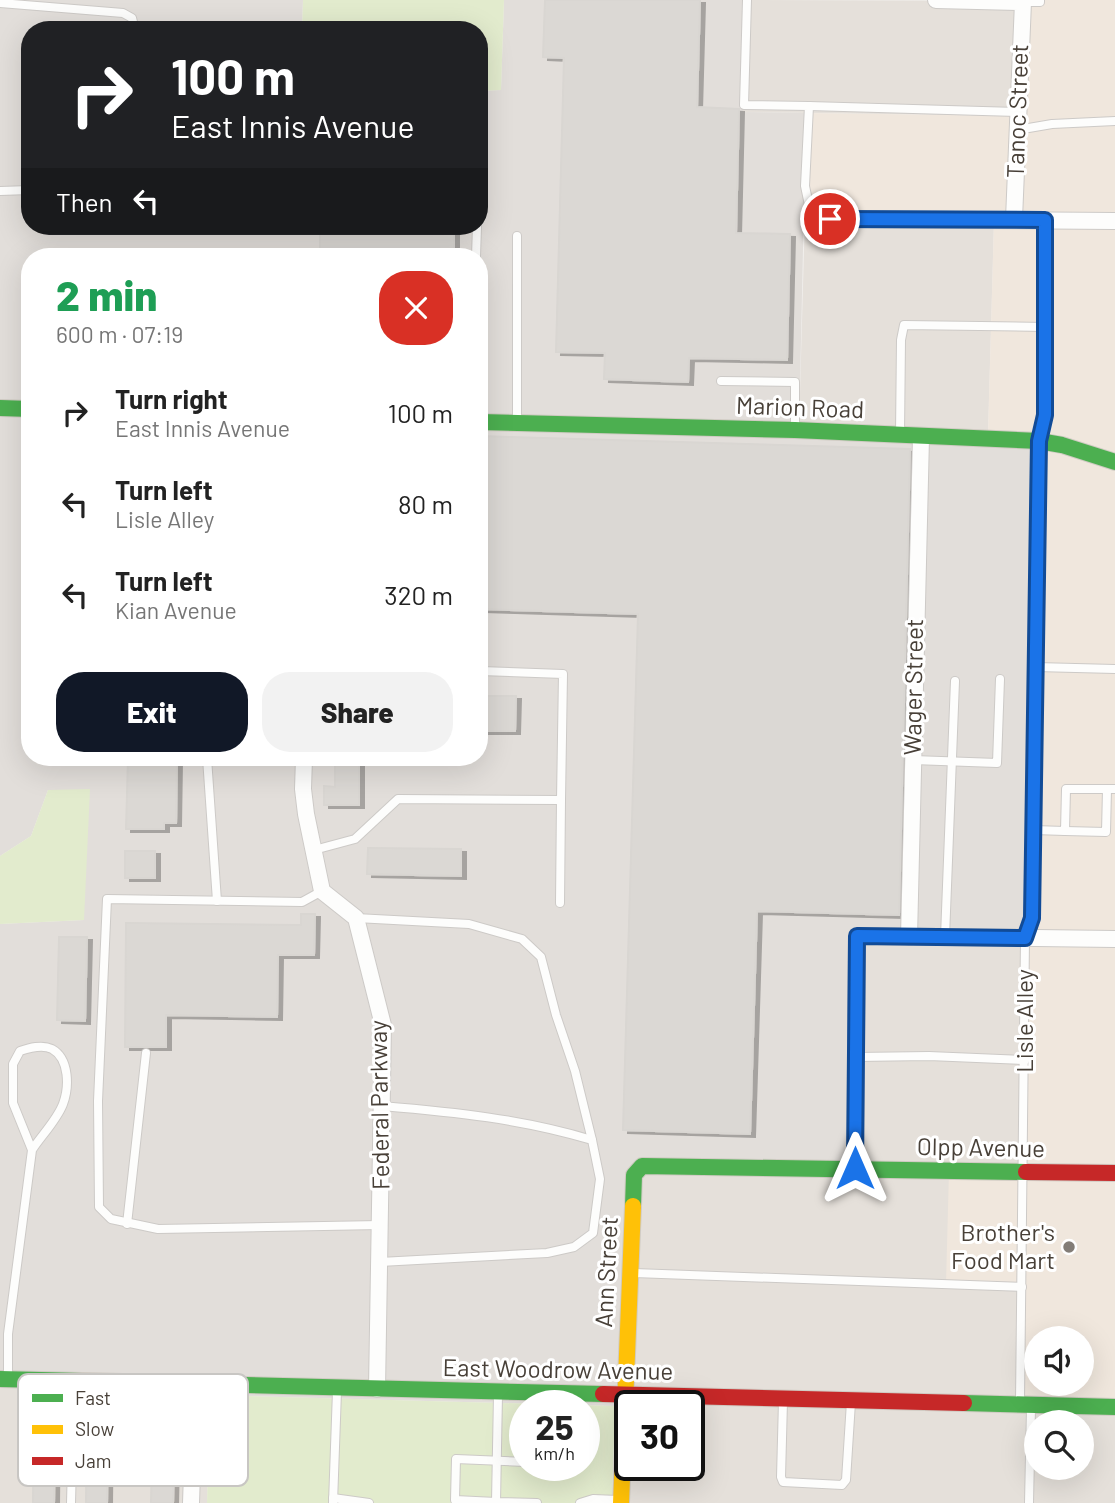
<!DOCTYPE html>
<html lang="en">
<head>
<meta charset="utf-8">
<style>
  :root { --surface:#fff; --page:#f2f2f2; --text:#222; --muted:#767676; --accent:#111827 }
  body { margin:0; font-family:Barlow,sans-serif; background:var(--page); color:var(--text); height:100vh; display:flex; flex-direction:column; font-size:26px; white-space:nowrap }
  * { box-sizing:border-box; margin:0 }
  p { font-size:23px; color:var(--muted) }
  .icon { flex:none; width:38px; height:38px; fill:none; stroke:currentColor; stroke-width:2; stroke-linecap:round; stroke-linejoin:round }
  .map { position:relative; flex:1; overflow:hidden }
  .side { position:absolute; left:21px; top:248px; width:467px; height:518px; display:flex; flex-direction:column; background:var(--surface); border-radius:28px; box-shadow:0 7px 28px #0002 }
  .side>* { flex:none }
  .top-card { position:absolute; left:21px; top:21px; width:467px; height:214px; border-radius:28px; box-shadow:0 7px 28px #0002; background:#202124; color:#fff; overflow:hidden }
  .controls { position:absolute; left:1024px; top:1326px; display:grid; gap:14px }
  .controls a { display:grid; place-items:center; width:70px; height:70px; border-radius:50%; background:var(--surface); box-shadow:0 7px 28px #0002; font-size:35px }
  .speed { position:absolute; left:509px; top:1390px; display:flex; gap:14px; font-size:35px; font-weight:700; text-align:center }
  .speed>* { display:grid; place-content:center; width:91px; height:91px; border-radius:50%; background:var(--surface); box-shadow:0 7px 28px #0002; line-height:1 }
  .speed small { font-size:18px; font-weight:400 }
  .speed .limit { border:4px solid #111; border-radius:10px; background:#fff; color:#111 }
  .pin { position:absolute; display:grid; place-items:center; width:60px; height:60px; color:#fff; margin:-30px; border:4px solid #fff; border-radius:50%; box-shadow:0 2px 7px #0007 }
  .me { position:absolute; width:77px; margin:-38px; rotate:0deg; stroke-linejoin:round; filter:drop-shadow(0 0 5px #0008) }
  .turn { display:flex; align-items:center; gap:24px; height:147px; padding:0 35px; font-size:32px }
  .turn .icon { width:91px; height:91px; stroke-width:2.5 }
  .turn b { display:block; font-size:49px; line-height:60px }
  .then { display:flex; align-items:center; height:66px; padding:0 35px; background:#0003; gap:14px; font-size:26px }
  .round { display:grid; place-items:center; flex:none; width:74px; height:74px; border-radius:28px; background:var(--page) }
  .headline { display:flex; align-items:center; justify-content:space-between; height:119px; padding:0 35px }
  h1 { font-size:42px; font-weight:800; line-height:52px; color:#1e9e55 }
  .cta { display:flex; gap:14px; margin-top:auto; padding:14px 35px }
  .cta a { flex:1; height:80px; border-radius:28px; background:var(--accent); color:#fff; font-size:28px; font-weight:800; line-height:80px; text-align:center }
  .cta a+a { background:var(--page); color:var(--text) }
  ul { padding:0; list-style:none }
  li { display:flex; align-items:center; gap:21px; height:91px; padding:0 35px }
  li div { flex:1 }
  li b { display:block; font-size:26px }
  li em { font-style:normal }
  .map>svg:first-child { display:block }
  .residential { fill:#e5e0da; fill-rule:evenodd }
  .commercial { fill:#f0e7dd; fill-rule:evenodd }
  .industrial { fill:#e2deda; fill-rule:evenodd }
  .green { fill:#e2ebcd; fill-rule:evenodd }
  .building { fill:#dbd8d4; stroke:#d9d6d2; stroke-width:2; filter:url(#shadow) }
  .lines { fill:none; stroke-linecap:round; stroke-linejoin:round }
  .lane-casing { stroke:#cdcac7; stroke-width:10 }
  .street-casing { stroke:#cdcac7; stroke-width:18 }
  .fast-casing { stroke:#d0cbc3; stroke-width:18 }
  .slow-casing { stroke:#d0cbc3; stroke-width:18 }
  .jam-casing { stroke:#d0cbc3; stroke-width:18 }
  .lane { stroke:#fdfdfc; stroke-width:8 }
  .street { stroke:#fdfdfc; stroke-width:16 }
  .fast { stroke:#4caf50; stroke-width:16 }
  .slow { stroke:#ffc107; stroke-width:16 }
  .jam { stroke:#c62828; stroke-width:16 }
  .route-casing { stroke:#114b97; stroke-width:18 }
  .route { stroke:#1a73e8; stroke-width:12 }
  .poi-dot { fill:#837d77; stroke:#fff; stroke-width:2.5 }
  .labels { text-anchor:middle; stroke-width:6; stroke-linejoin:round; paint-order:stroke }
  .street-label { font-size:24px; fill:#484038; stroke:#fff }
  .poi-label { font-size:24px; fill:#484038; stroke:#fff; text-anchor:end }
  .key { fill:#fff; stroke:#c8c6c3; stroke-width:2 }
  .key-label { font-size:19px; fill:#484038 }
</style>
</head>
<body>
<div class="map">
<svg width="1115" height="1503" viewBox="0 0 1115 1503">
  <defs>
    <filter id="shadow"><feDropShadow dx="5" dy="3" stdDeviation="0" flood-color="#0004"/></filter>
  </defs>
  <rect width="100%" height="100%" fill="#f1efec"/>
  <g class="residential">
    <path d="M745 0 1020 1 1019 116 743 112Z"/>
    <path d="M805 215 994 221 988 434 799 429Z"/>
    <path d="M861 936 1029 939 1019 1408 1115 1409V1503H613L634 1165ZM630 1405H690V1465H630ZM1036 1423H1082V1468H1036Z"/>
    <path d="M0 1377 210 1395 207 1503H0Z"/>
  </g>
  <path class="commercial" d="M980 0H1115V1409L1018 1408 1020 1287 946 1284 949 1171 1025 1173 1029 939 988 434 994 221 805 215 806 113 1019 116 1020 1ZM1036 1339H1082V1384H1036Z"/>
  <path class="industrial" d="M0 0H303L302 30H30V226H480V91L501 90 504 0H745L743 112 806 113 799 429 1041 446 1029 939 861 936 856 1169 634 1165 615 1406 210 1395 0 1377V924L84 920 48 790 31 836 0 856ZM30 257H480V758H30Z"/>
  <g class="green">
    <path d="M303 0H504L501 90 480 91V30H302Z"/>
    <path d="M90 789 84 920 0 924V856L31 836 48 790Z"/>
    <path d="M210 1395 615 1406 612 1503H207ZM525 1405H584V1465H525Z"/>
  </g>
  <g class="building">
    <path d="M545 0H700L697 107 739 109 736 233 790 234 787 360 689 358 688 382 604 379 605 353 556 352 564 58 543 57Z"/>
    <rect x="320" y="226" width="134" height="31"/>
    <path d="M480 436 910 449 899 915 757 911 750 1134 623 1130 638 614 480 609Z"/>
    <path d="M480 696H516L515 731H480Z"/>
    <path d="M128 758H177L176 823H164V829H126Z"/>
    <path d="M335 758H359V805H324V786L335 787Z"/>
    <path d="M368 848 461 849V876L367 874Z"/>
    <rect x="125" y="851" width="30" height="27"/>
    <path d="M301 914H315L314 955H278L277 1017 166 1015V1047H125L126 923 301 925Z"/>
    <path d="M59 937H87L85 1021 57 1020Z"/>
    <path d="M34 1406H55L54 1503H33Z"/>
    <path d="M87 1406 108 1407 107 1503H86Z"/>
    <path d="M153 1409H175L173 1503H151Z"/>
  </g>
  <g class="lines">
    <g class="lane-casing">
      <g id="lane">
        <path d="M747 0 744 105 809 106 805 186 809 205 818 214"/>
        <path d="M1023 2H1040V0"/>
        <path d="M0 3 123 13 132 18 135 30"/>
        <path d="M809 106 1017 112"/>
        <path d="M1017 130 1052 124 1115 121"/>
        <path d="M0 191 30 190"/>
        <path d="M517 236V420"/>
        <path d="M476 257 477 226"/>
        <path d="M721 381 795 382V427"/>
        <path d="M900 433 901 340 904 325 1045 327"/>
        <path d="M1036 667 1115 669"/>
        <path d="M207 758 217 901"/>
        <path d="M913 760 997 763 1000 679"/>
        <path d="M1034 830 1065 831 1066 789H1115"/>
        <path d="M1065 831 1106 832 1107 789"/>
        <path d="M314 850 355 839 398 799 561 800 563 674 480 671"/>
        <path d="M322 891 302 902 107 899 98 1101 99 1207 111 1219 158 1229 380 1225"/>
        <path d="M560 903 561 800"/>
        <path d="M356 918 469 924 522 939 541 957 556 1015 575 1071 592 1140"/>
        <path d="M945 937 955 681"/>
        <path d="M856 1057 929 1056 1025 1060"/>
        <path d="M127 1224 146 1053"/>
        <path d="M380 1262 547 1253 574 1247 593 1233 600 1179 592 1140C523 1119 453 1112 382 1106"/>
        <path d="M634 1273 1022 1287"/>
        <path d="M8 1376V1334L32 1150 13 1103V1064L20 1051C29 1048 42 1044 52 1049 70 1059 69 1088 63 1104 57 1120 41 1136 32 1150"/>
        <path d="M498 1395 496 1502 537 1503"/>
        <path d="M783 1401 781 1477 783 1482 842 1485 846 1480 851 1402"/>
        <path d="M1020 1402 1025 938 1032 918 1039 441 1045 415V220"/>
        <path d="M333 1498 369 1503"/>
        <path d="M496 1502 455 1500 456 1459 525 1462"/>
        <path d="M71 1503 74 1384"/>
        <path d="M333 1503 337 1391"/>
        <path d="M580 1503 593 1499 618 1500"/>
        <path d="M1029 1503 1031 1408"/>
      </g>
    </g>
    <g class="street-casing">
      <g id="street">
        <path d="M936 0 1023 2 1014 219"/>
        <path d="M818 214 830 219 1115 221"/>
        <path d="M304 758 303 789 306 814 322 891 356 918 383 1025 377 1389"/>
        <path d="M909 937 921 437"/>
        <path d="M855 1168 857 936 1115 939"/>
        <path d="M191 1503 195 1385"/>
      </g>
    </g>
    <g class="fast-casing">
      <g id="fast">
        <path d="M0 408 30 409"/>
        <path d="M480 422 795 430 1039 441 1062 445 1115 462"/>
        <path d="M633 1206 634 1175 642 1166 1026 1172"/>
        <path d="M0 1379 603 1394"/>
        <path d="M964 1403 1115 1407"/>
      </g>
    </g>
    <g class="slow-casing">
      <path id="slow" d="M621 1503 633 1206"/>
    </g>
    <g class="jam-casing">
      <g id="jam">
        <path d="M1026 1172 1115 1173"/>
        <path d="M603 1394 964 1403"/>
      </g>
    </g>
    <use href="#lane" class="lane"/>
    <use href="#street" class="street"/>
    <use href="#fast" class="fast"/>
    <use href="#slow" class="slow"/>
    <use href="#jam" class="jam"/>
  </g>
  <g class="lines">
    <g class="route-casing">
      <path id="route" d="M830 219 1045 220V415L1039 441 1032 918 1025 938 857 936 855 1168"/>
    </g>
    <use href="#route" class="route"/>
  </g>
  <circle class="poi-dot" cx="1069" cy="1247" r="7"/>
  <g class="labels">
    <g class="street-label">
      <text transform="translate(1018 111) rotate(-88)" y="8">Tanoc Street</text>
      <text transform="translate(800 408) rotate(2)" y="8">Marion Road</text>
      <text transform="translate(914 687) rotate(-89)" y="8">Wager Street</text>
      <text transform="translate(1025 1021) rotate(-90)" y="8">Lisle Alley</text>
      <text transform="translate(380 1105) rotate(-91)" y="8">Federal Parkway</text>
      <text transform="translate(981 1148) rotate(1)" y="8">Olpp Avenue</text>
      <text transform="translate(607 1272) rotate(-87)" y="8">Ann Street</text>
      <text transform="translate(558 1370) rotate(1)" y="8">East Woodrow Avenue</text>
    </g>
    <g class="poi-label">
      <text x="1055" y="1241">Brother's<tspan x="1055" dy="28">Food Mart</tspan></text>
    </g>
  </g>
  <rect x="18" y="1374" width="230" height="112" rx="10" class="key"/>
  <rect x="32" y="1394" width="31" height="8" fill="#4caf50"/>
  <rect x="32" y="1425" width="31" height="9" fill="#ffc107"/>
  <rect x="32" y="1457" width="31" height="8" fill="#c62828"/>
  <g class="key-label">
    <text x="75" y="1405">Fast</text>
    <text x="75" y="1436">Slow</text>
    <text x="75" y="1468">Jam</text>
  </g>
</svg>
<div class="controls">
<a><svg class="icon" aria-label="sound" viewBox="0 0 24 24"><path d="M4 9h4l5-4v14l-5-4H4zM17 9q2 3 0 6"/></svg></a>
<a><svg class="icon" aria-label="search" viewBox="0 0 24 24"><circle cx="10" cy="10" r="6"/><path d="M15 15l6 6"/></svg></a>
</div>
<div class="speed"><div>25<small>km/h</small></div><div class="limit">30</div></div>
<div class="pin" style="left:830px;top:219px;background:#d93025"><svg class="icon" aria-label="arrive" viewBox="0 0 24 24"><path d="M6 21V4h12l-3 4 3 4H6"/></svg></div>
<svg class="me" style="left:855px;top:1168px" viewBox="-20 -20 40 40"><path d="M0-17L14 15 0 8-14 15z" fill="#1a73e8" stroke="#fff" stroke-width="4"/></svg>
<div class="top-card">
<div class="turn"><svg class="icon" aria-label="right" viewBox="0 0 24 24"><path d="M7 20v-9h11M14 6l5 5-5 5"/></svg><div><b>100 m</b>East Innis Avenue</div></div>
<div class="then">Then<svg class="icon" aria-label="left" viewBox="0 0 24 24"><path d="M17 20v-9H6M10 6l-5 5 5 5"/></svg></div>
</div>
<section class="side">
<div class="headline"><div><h1>2 min</h1><p>600 m · 07:19</p></div><a class="round" style="background:#d93025;color:#fff"><svg class="icon" aria-label="close" viewBox="0 0 24 24"><path d="M6 6l12 12M18 6L6 18"/></svg></a></div>
<ul>
<li><svg class="icon" aria-label="right" viewBox="0 0 24 24"><path d="M7 20v-9h11M14 6l5 5-5 5"/></svg><div><b>Turn right</b><p>East Innis Avenue</p></div><em>100 m</em></li>
<li><svg class="icon" aria-label="left" viewBox="0 0 24 24"><path d="M17 20v-9H6M10 6l-5 5 5 5"/></svg><div><b>Turn left</b><p>Lisle Alley</p></div><em>80 m</em></li>
<li><svg class="icon" aria-label="left" viewBox="0 0 24 24"><path d="M17 20v-9H6M10 6l-5 5 5 5"/></svg><div><b>Turn left</b><p>Kian Avenue</p></div><em>320 m</em></li>
</ul>
<div class="cta"><a>Exit</a><a>Share</a></div>
</section>
</div>
</body>
</html>
